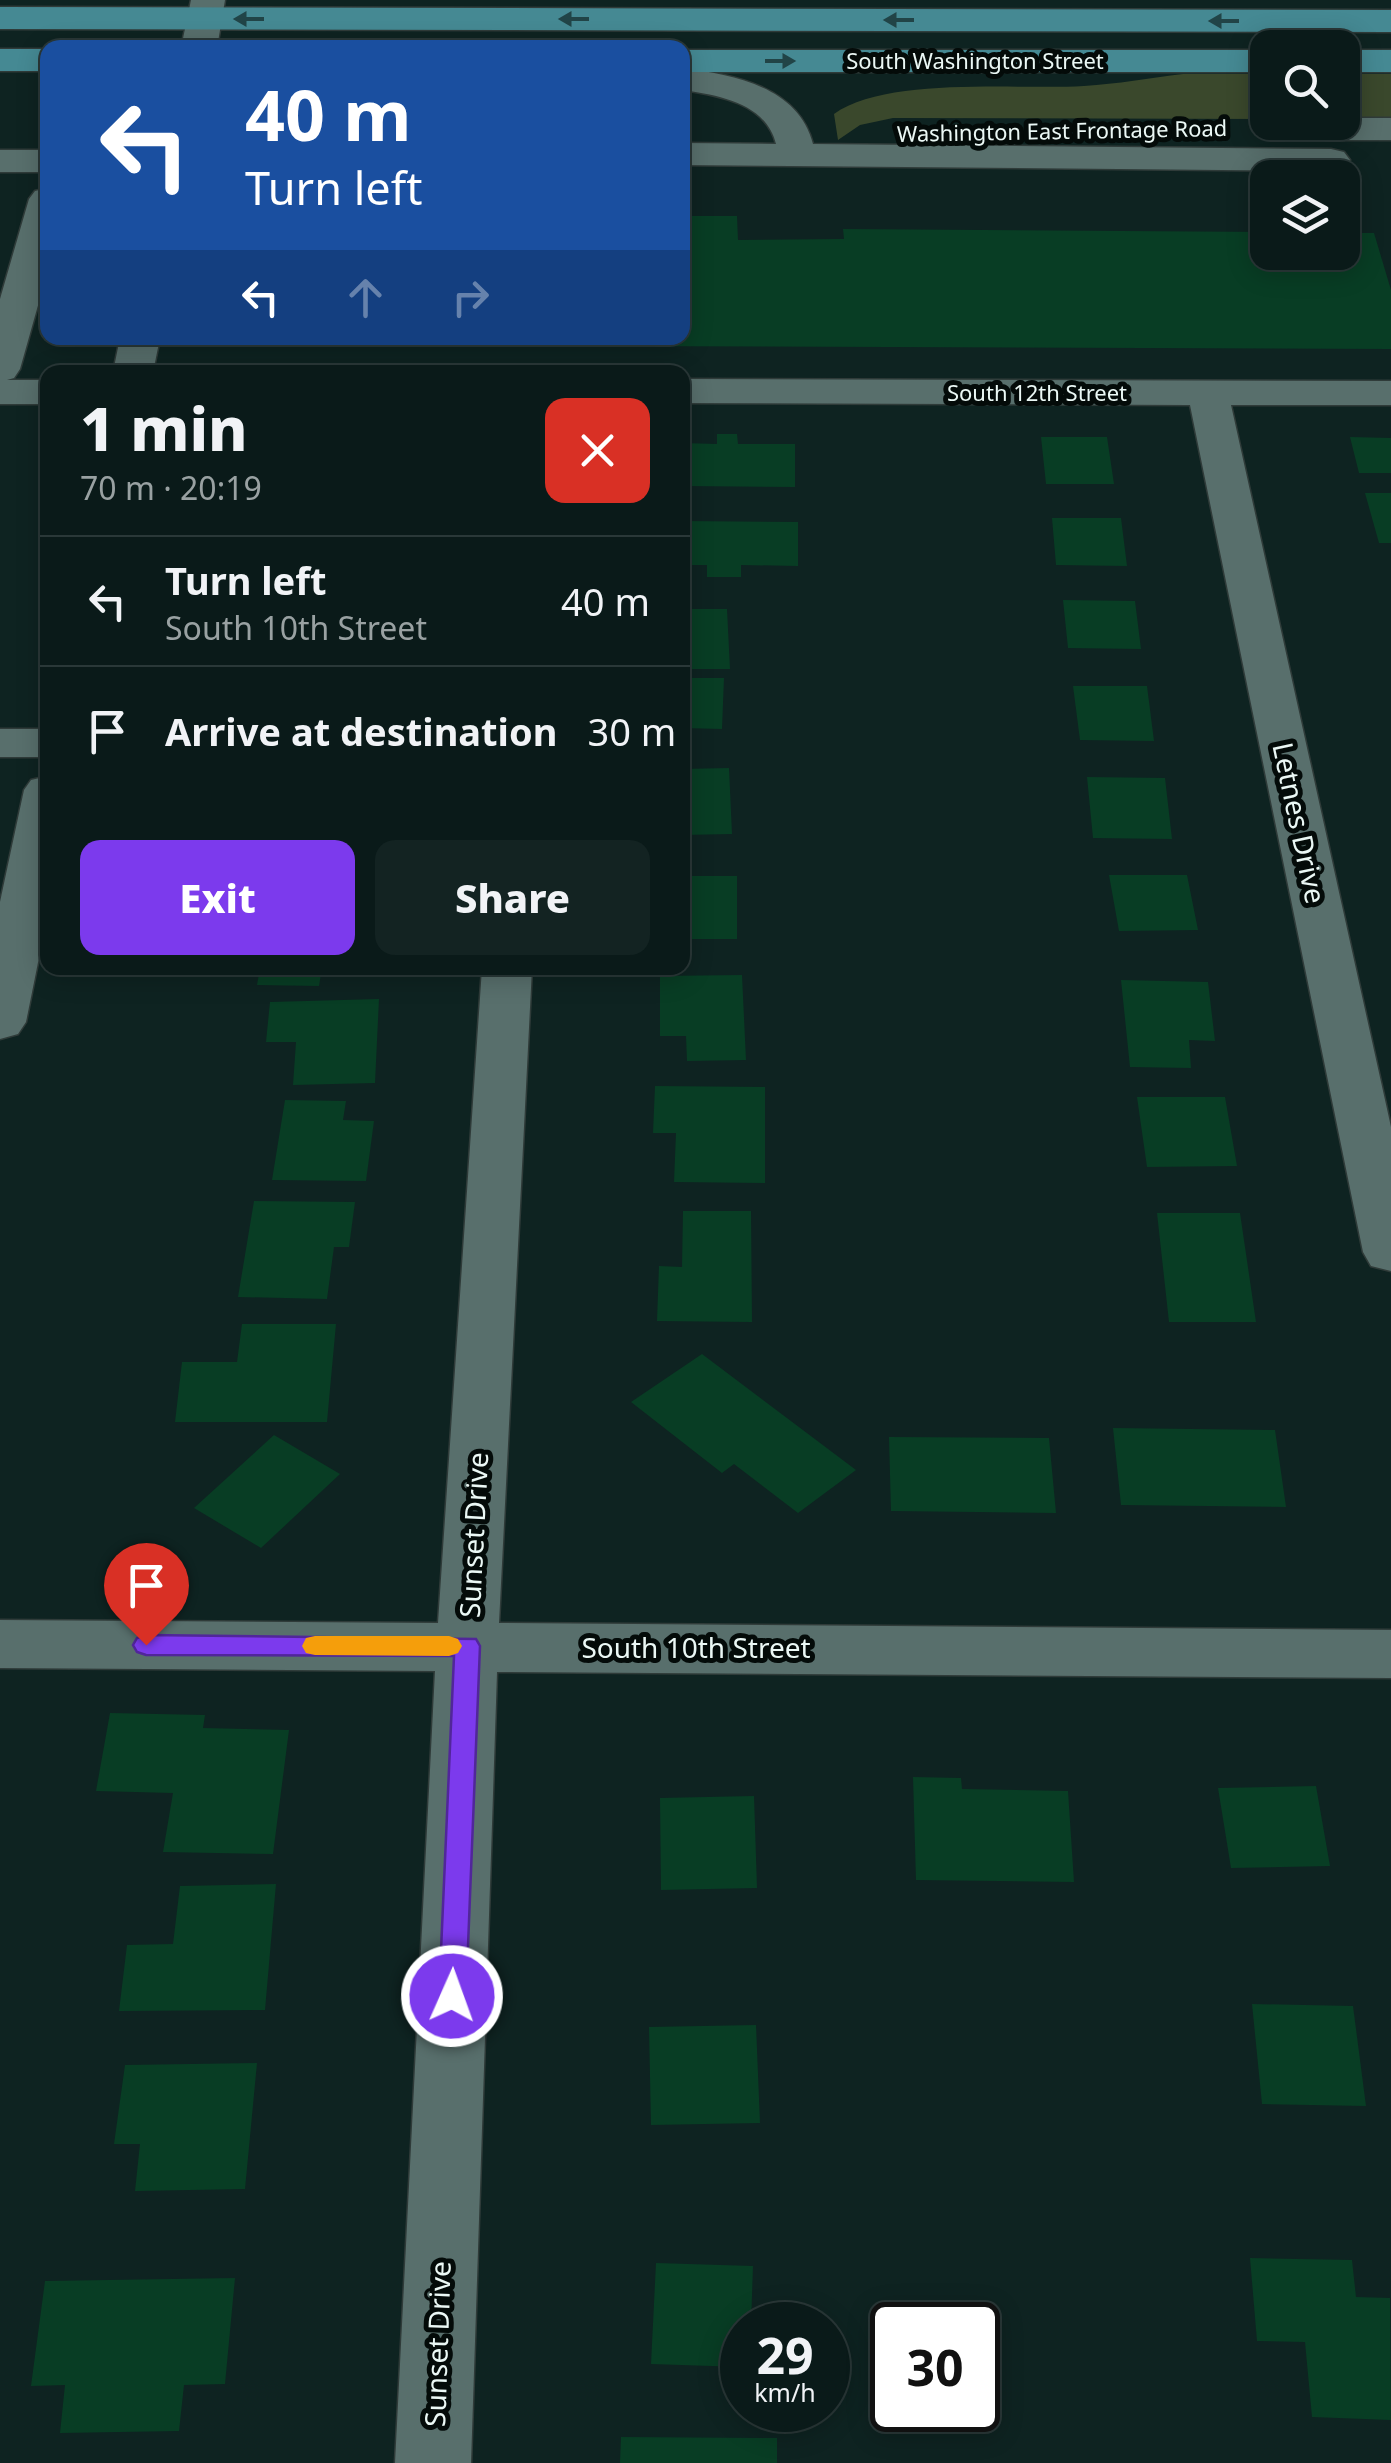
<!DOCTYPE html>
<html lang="en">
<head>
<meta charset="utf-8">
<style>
  :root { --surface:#0a1a19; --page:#132322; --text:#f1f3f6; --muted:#99a1a2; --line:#2a3838; --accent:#7c3aed }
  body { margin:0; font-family:"Noto Sans",sans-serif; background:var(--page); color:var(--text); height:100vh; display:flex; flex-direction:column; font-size:38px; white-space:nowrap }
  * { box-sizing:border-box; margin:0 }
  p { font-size:32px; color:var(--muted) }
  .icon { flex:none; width:55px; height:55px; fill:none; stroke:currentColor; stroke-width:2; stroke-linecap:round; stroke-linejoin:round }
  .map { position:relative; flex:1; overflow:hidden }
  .panel { position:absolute; left:40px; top:365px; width:650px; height:610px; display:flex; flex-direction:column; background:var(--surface); border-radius:20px; box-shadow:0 5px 25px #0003,0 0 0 2px var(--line) }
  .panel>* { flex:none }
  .hud { position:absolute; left:40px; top:40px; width:650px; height:305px; border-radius:20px; box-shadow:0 5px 25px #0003,0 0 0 2px var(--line); background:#1a4fa0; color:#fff; overflow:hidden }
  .fabs { position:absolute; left:1250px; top:30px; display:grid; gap:20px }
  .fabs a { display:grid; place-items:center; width:110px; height:110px; border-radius:20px; background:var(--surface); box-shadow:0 5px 25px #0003,0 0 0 2px var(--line); font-size:50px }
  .speed { position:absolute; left:720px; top:2302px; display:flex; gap:20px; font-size:50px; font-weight:700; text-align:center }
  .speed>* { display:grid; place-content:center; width:130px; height:130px; border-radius:50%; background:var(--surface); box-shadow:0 5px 25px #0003,0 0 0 2px var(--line); line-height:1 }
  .speed small { font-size:25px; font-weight:400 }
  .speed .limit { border:5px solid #111; border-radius:15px; background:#fff; color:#111 }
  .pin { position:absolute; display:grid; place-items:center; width:85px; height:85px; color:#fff; margin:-102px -42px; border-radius:50% 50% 50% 0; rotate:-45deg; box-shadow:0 0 10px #0007 }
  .pin .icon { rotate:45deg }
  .me { position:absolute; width:110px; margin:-55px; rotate:2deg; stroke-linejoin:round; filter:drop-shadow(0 0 8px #0008) }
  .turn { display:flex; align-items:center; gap:35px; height:210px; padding:0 40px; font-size:45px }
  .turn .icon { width:130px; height:130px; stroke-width:2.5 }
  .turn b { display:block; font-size:70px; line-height:85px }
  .lanes { display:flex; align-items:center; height:95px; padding:0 40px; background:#0003; justify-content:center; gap:50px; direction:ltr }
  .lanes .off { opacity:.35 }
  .round { display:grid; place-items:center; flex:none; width:105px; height:105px; border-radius:20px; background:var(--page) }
  .summary { display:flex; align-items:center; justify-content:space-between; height:170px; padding:0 40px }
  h1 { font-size:60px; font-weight:800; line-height:75px }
  .cta { display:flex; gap:20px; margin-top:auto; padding:20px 40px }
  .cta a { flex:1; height:115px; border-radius:20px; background:var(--accent); color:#fff; font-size:40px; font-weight:800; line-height:115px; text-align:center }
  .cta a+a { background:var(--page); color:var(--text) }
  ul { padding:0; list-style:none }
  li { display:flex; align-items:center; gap:30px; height:130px; padding:0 40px; border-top:2px solid var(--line) }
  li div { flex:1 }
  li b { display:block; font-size:38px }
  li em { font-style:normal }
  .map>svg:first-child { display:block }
  .green { fill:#3a482c }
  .building { fill:#083d24 }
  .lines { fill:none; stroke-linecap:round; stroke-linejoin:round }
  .minor-casing { stroke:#2f3b39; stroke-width:3 }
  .major-casing { stroke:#2f3b39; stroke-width:3 }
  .minor { fill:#586f6c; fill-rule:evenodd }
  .major { fill:#458993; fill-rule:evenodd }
  .oneway { fill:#214447 }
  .route { fill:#7c3aed; stroke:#51269a; stroke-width:2.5 }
  .slow { fill:#f59e0b }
  .labels { text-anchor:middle; stroke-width:10; stroke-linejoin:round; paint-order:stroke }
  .far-street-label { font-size:22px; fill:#ebf8f5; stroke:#040b09 }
  .street-label { font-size:28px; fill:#ebf8f5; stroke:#040b09 }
</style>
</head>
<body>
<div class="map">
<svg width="1391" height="2463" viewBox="0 0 1391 2463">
  <rect width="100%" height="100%" fill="#0e2321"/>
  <g class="green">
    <path d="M1183 74H1267V119L893 118 860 125 838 140 834 114C887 76 1018 90 1084 86 1117 84 1150 78 1183 74Z"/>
    <path d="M1342 74H1391V119H1343Z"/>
  </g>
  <g class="building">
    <path d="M682 216H737L738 240 844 239 843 229 1268 232V252H1342V233H1374L1391 290V349L342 345 343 338H682Z"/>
    <path d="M717 434H737L738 444H795V487L682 486V443L717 444Z"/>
    <path d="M1041 437H1107L1114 484H1046Z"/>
    <path d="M1350 437 1391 438V473H1359Z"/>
    <path d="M1365 493H1391V543H1379Z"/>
    <path d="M1052 518H1121L1127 566 1056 565Z"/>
    <path d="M682 521 798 522V566L741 565V577H707V565H682Z"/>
    <path d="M1063 600 1135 601 1141 649 1068 648Z"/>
    <path d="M682 609H727L730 669H682Z"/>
    <path d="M682 678H724L722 729 682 728Z"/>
    <path d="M1073 686H1147L1154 741 1080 740Z"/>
    <path d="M729 768 732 834 682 835V769Z"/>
    <path d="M1087 777 1165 778 1172 839 1093 838Z"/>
    <path d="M1109 875H1187L1198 930 1119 931Z"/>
    <rect x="682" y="876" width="55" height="63"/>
    <path d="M260 968H322L319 986 257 985Z"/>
    <path d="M742 975 746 1060 687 1061 686 1036H660V976Z"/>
    <path d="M1121 980 1208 982 1215 1041 1189 1040 1191 1068 1130 1067Z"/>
    <path d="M379 999 375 1083 293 1085 296 1042H266L270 1002Z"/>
    <path d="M655 1086 765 1087V1183L674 1182 676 1133H653Z"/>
    <path d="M1137 1097H1225L1237 1166 1147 1167Z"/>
    <path d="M285 1100 346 1101 343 1120 374 1121 366 1181 272 1180Z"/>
    <path d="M254 1201 355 1202 349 1247H334L327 1299 238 1297Z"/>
    <path d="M683 1211H751L752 1322 657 1321 659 1266 682 1267Z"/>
    <path d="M1157 1213H1240L1256 1322H1169Z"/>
    <path d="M242 1324H336L327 1422H175L182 1362H237Z"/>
    <path d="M702 1354 856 1470 798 1513 734 1464 722 1473 631 1402Z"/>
    <path d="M1113 1428 1275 1430 1286 1507 1121 1505Z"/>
    <path d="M274 1435 340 1474 261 1548 194 1508Z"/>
    <path d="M889 1437 1049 1438 1056 1513 891 1511Z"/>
    <path d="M110 1713 205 1715 203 1728 289 1730 273 1854 163 1852 173 1793 96 1791Z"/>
    <path d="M913 1777 961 1778 962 1789 1068 1791 1074 1882 916 1880Z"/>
    <path d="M1316 1786 1330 1866 1231 1868 1218 1788Z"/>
    <path d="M754 1796 757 1888 661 1890 660 1798Z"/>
    <path d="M276 1884 265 2010 119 2011 127 1945 173 1944 180 1886Z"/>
    <path d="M1252 2004 1353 2006 1366 2106 1262 2104Z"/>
    <path d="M756 2025 760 2123 651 2125 649 2027Z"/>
    <path d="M257 2063 245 2189 135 2191 140 2144H114L125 2065Z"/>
    <path d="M1250 2258 1352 2260 1356 2297 1390 2298 1391 2420 1312 2417 1305 2342 1257 2341Z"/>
    <path d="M656 2263 753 2266 751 2325H742V2367L651 2364Z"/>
    <path d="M235 2278 225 2384 184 2385 179 2431 60 2433 65 2385 31 2386 45 2281Z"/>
    <path d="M621 2437 777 2438V2463H620Z"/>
  </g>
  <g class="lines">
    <g class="minor-casing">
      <g id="minor">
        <path d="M191 0H225L217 48H181Z"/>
        <path d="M682 68C733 75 798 86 813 144L1331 149 1344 152 1350 160 1344 168 1331 171 682 165V143L776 144C766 103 718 95 682 90Z"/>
        <path d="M1342 118H1391V140H1279L1266 137 1260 129 1268 121 1342 122Z"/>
        <rect x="0" y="150" width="48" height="22"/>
        <path d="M48 188V270L20 369 14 378 7 380H48V404H0V299L29 199 35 191Z"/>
        <path d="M120 338H160L153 372H113Z"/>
        <path d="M682 379 1391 381V405H1231L1391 1127V1271L1371 1266 1363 1252 1190 405 682 403Z"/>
        <rect x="0" y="729" width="48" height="28"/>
        <path d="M48 776V913L26 1022 18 1034 0 1039V902L24 790 31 780Z"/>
        <path d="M482 968H532L499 1623 1391 1630V1678L497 1672 471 2463H395L435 1671 0 1668V1620L438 1623Z"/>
      </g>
    </g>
    <g class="major-casing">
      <g id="major">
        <path d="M0 7 1391 10V32L0 29Z"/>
        <rect x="0" y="49" width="48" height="22"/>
        <rect x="682" y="50" width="586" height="22"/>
        <rect x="1342" y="50" width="49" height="22"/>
      </g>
    </g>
    <use href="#minor" class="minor"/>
    <use href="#major" class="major"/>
  </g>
  <defs><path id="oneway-solid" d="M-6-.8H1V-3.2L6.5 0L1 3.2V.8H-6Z" transform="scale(2.5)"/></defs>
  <g class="oneway">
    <use href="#oneway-solid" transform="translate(249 19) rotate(-180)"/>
    <use href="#oneway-solid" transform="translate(574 19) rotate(-180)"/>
    <use href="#oneway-solid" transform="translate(899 20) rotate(-180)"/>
    <use href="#oneway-solid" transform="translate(1224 21) rotate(-180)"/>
    <use href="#oneway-solid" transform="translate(780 61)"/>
  </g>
  <path class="route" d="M146 1635 476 1639 480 1646 466 1996 462 2004 452 2008 443 2004 439 1996 454 1656 146 1655 137 1652 133 1645 137 1638Z"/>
  <path class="slow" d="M315 1636H449L458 1639 462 1646 458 1653 449 1656 315 1655 306 1653 302 1646 306 1638Z"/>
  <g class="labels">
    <g class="far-street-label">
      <text x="975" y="69">South Washington Street</text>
      <text transform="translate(1062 131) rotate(-1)" y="8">Washington East Frontage Road</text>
      <text x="1037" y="401">South 12th Street</text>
    </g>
    <g class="street-label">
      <text transform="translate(1299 823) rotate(78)" y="10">Letnes Drive</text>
      <text transform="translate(474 1535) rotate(-87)" y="10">Sunset Drive</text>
      <text x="696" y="1658">South 10th Street</text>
      <text transform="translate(438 2344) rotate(-88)" y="10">Sunset Drive</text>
    </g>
  </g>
</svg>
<div class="fabs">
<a><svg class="icon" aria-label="search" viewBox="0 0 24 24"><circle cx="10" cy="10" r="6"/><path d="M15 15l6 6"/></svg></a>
<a><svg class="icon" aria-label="layers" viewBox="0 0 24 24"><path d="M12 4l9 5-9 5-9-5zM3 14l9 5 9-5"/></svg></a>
</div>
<div class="speed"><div>29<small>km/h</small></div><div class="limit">30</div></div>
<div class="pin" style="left:146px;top:1645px;background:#d93025"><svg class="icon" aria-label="arrive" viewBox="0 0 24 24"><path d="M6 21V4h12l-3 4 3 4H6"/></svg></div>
<svg class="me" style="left:452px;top:1996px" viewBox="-20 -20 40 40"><circle r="17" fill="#7c3aed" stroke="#fff" stroke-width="3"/><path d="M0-11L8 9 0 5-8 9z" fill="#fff"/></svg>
<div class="hud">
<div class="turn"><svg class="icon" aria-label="left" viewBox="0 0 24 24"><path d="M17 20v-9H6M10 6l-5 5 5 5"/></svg><div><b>40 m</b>Turn left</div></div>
<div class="lanes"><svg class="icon" aria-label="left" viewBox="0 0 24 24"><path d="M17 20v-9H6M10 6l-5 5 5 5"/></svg><svg class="icon off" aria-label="ahead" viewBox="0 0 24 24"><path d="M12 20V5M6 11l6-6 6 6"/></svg><svg class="icon off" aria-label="right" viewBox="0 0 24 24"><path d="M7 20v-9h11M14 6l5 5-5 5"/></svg></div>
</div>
<section class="panel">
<div class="summary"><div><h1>1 min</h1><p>70 m · 20:19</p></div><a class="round" style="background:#d93025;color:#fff"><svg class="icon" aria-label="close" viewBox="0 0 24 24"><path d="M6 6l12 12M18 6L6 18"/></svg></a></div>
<ul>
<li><svg class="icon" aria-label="left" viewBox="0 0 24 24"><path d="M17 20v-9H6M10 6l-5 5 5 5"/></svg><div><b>Turn left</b><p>South 10th Street</p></div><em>40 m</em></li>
<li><svg class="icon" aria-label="arrive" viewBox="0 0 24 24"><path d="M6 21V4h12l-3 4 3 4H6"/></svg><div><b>Arrive at destination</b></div><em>30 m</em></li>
</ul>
<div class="cta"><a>Exit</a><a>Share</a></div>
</section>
</div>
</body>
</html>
